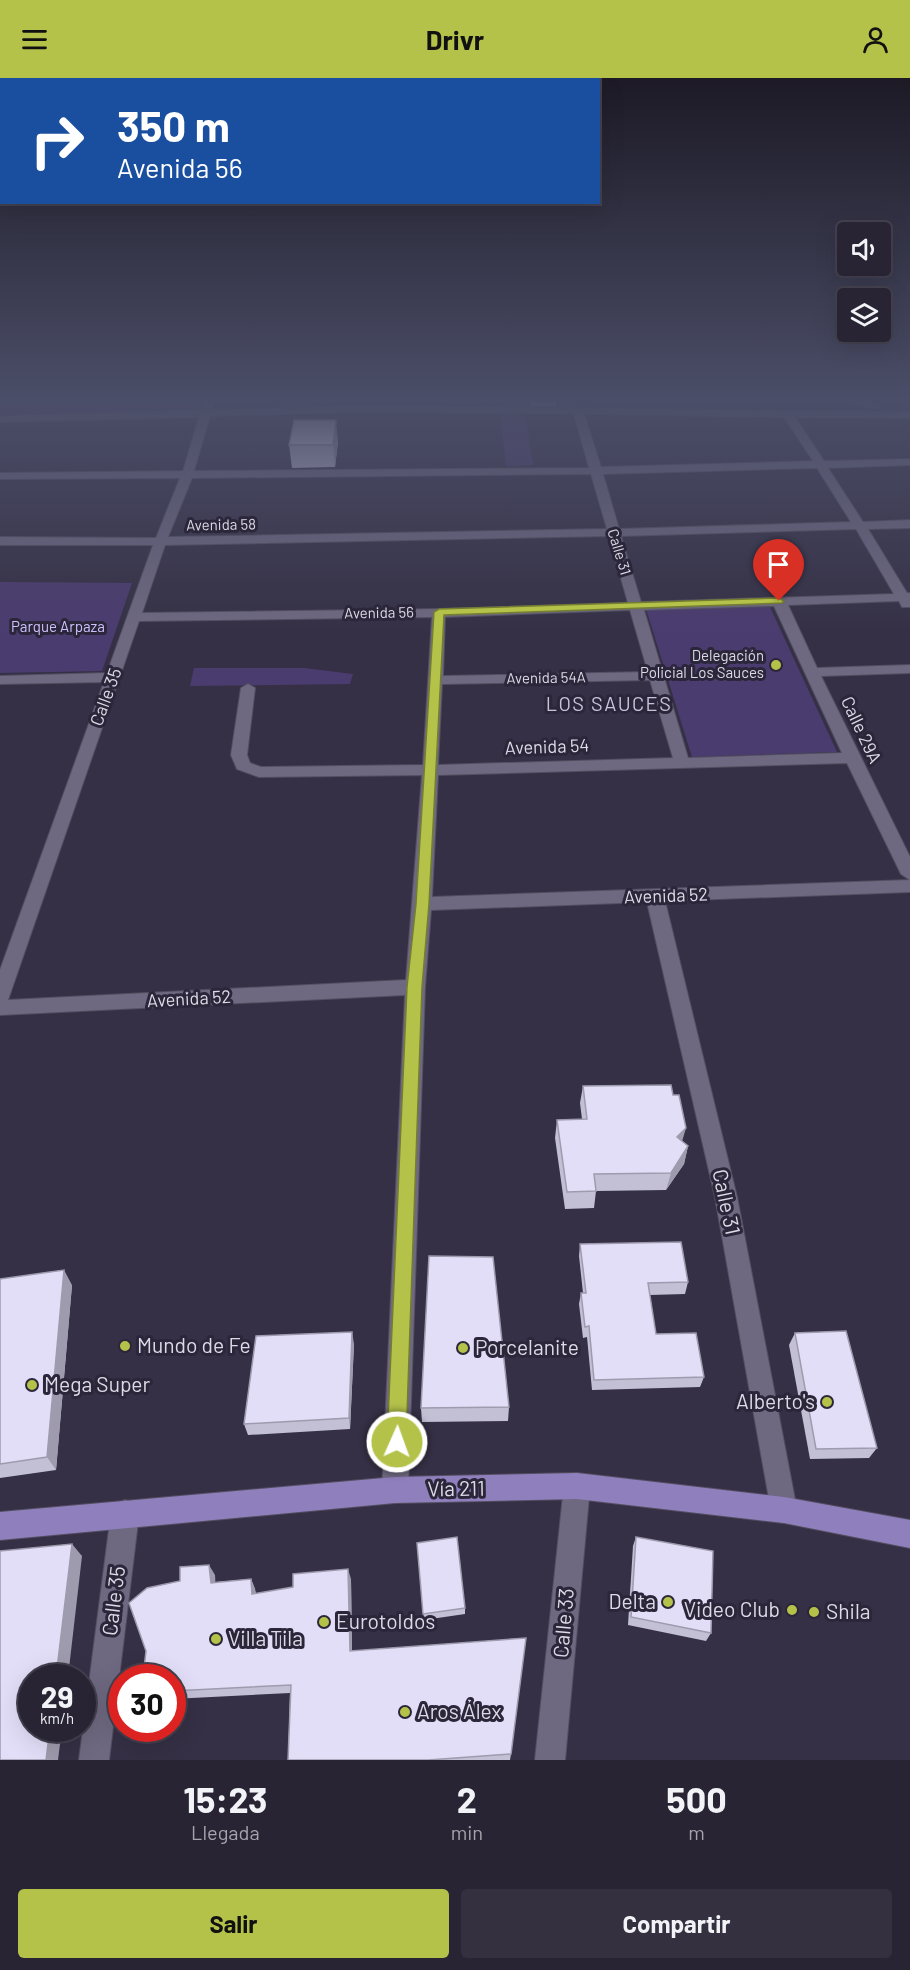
<!DOCTYPE html>
<html lang="es">
<head>
<meta charset="utf-8">
<style>
  :root { --surface:#282434; --page:#343040; --text:#f1f3f6; --muted:#a5a4ac; --line:#44414f; --accent:#b4c24a }
  body { margin:0; font-family:Barlow,sans-serif; background:var(--page); color:var(--text); height:100vh; display:flex; flex-direction:column; font-size:22px; white-space:nowrap }
  * { box-sizing:border-box; margin:0 }
  p { font-size:20px; color:var(--muted) }
  .icon { flex:none; width:33px; height:33px; fill:none; stroke:currentColor; stroke-width:2; stroke-linecap:round; stroke-linejoin:round }
  .map { position:relative; height:1682px; overflow:hidden }
  .sheet { display:flex; flex-direction:column; background:var(--surface); flex:1 }
  .sheet>* { flex:none }
  .guide { position:absolute; left:0px; top:0px; width:600px; height:126px; box-shadow:0 6px 24px #0002,0 0 0 2px var(--line); background:#1a4fa0; color:#fff; overflow:hidden }
  .buttons { position:absolute; left:837px; top:144px; display:grid; gap:12px }
  .buttons a { display:grid; place-items:center; width:54px; height:54px; border-radius:6px; background:var(--surface); box-shadow:0 6px 24px #0002,0 0 0 2px var(--line); font-size:30px }
  .speed { position:absolute; left:18px; top:1586px; display:flex; gap:12px; font-size:30px; font-weight:700; text-align:center }
  .speed>* { display:grid; place-content:center; width:78px; height:78px; border-radius:50%; background:var(--surface); box-shadow:0 6px 24px #0002,0 0 0 2px var(--line); line-height:1 }
  .speed small { font-size:15px; font-weight:400 }
  .speed .limit { border:9px solid #d22; background:#fff; color:#111 }
  .pin { position:absolute; display:grid; place-items:center; width:51px; height:51px; color:#fff; margin:-62px -26px; border-radius:50% 50% 50% 0; rotate:-45deg; box-shadow:0 0 6px #0007 }
  .pin .icon { rotate:45deg }
  .me { position:absolute; width:66px; margin:-33px; rotate:2deg; stroke-linejoin:round; filter:drop-shadow(0 0 4px #0008) }
  .turn { display:flex; align-items:center; gap:21px; height:126px; padding:0 18px; font-size:27px }
  .turn .icon { width:78px; height:78px; stroke-width:2.5 }
  .turn b { display:block; font-size:42px; line-height:51px }
  .eta { display:flex; justify-content:space-evenly; align-items:center; height:102px; text-align:center }
  .eta b { font-size:36px; font-weight:700; line-height:42px }
  .action { display:flex; gap:12px; margin-top:auto; padding:12px 18px }
  .action a { flex:1; height:69px; border-radius:6px; background:var(--accent); color:#111; font-size:24px; font-weight:700; line-height:69px; text-align:center }
  .action a+a { background:var(--page); color:var(--text) }
  header { display:flex; justify-content:space-between; align-items:center; height:78px; padding:0 18px; background:var(--accent); color:#111; font-size:27px; font-weight:700 }
  .map>svg:first-child { display:block }
  .green { fill:#4b3c6f }
  .lines { fill:none; stroke-linecap:round; stroke-linejoin:round }
  .minor-casing { stroke:#534e60; stroke-width:2 }
  .major-casing { stroke:#534e60; stroke-width:2 }
  .minor { fill:#6e6980; fill-rule:evenodd }
  .major { fill:#8f7fbd; fill-rule:evenodd }
  .wall { fill:#c3bfd5 }
  .shaded-wall { fill:#9f9bae }
  .building { fill:#e3def8; stroke:#9f9bae; stroke-width:1.5 }
  .route { fill:#b4c24a; stroke:#757e30; stroke-width:1.5 }
  .poi-dot { fill:#b4c24a; stroke:#2b263a; stroke-width:2 }
  .labels { text-anchor:middle; stroke-width:6; stroke-linejoin:round; paint-order:stroke }
  .far-street-label { font-size:15px; fill:#dddae7; stroke:#2b263a }
  .far-park-label { font-size:15px; fill:#d0c1fe; stroke:#2b263a }
  .far-poi-label { font-size:15px; fill:#dddae7; stroke:#2b263a; text-anchor:end }
  .street-label { font-size:18px; fill:#dddae7; stroke:#2b263a }
  .neighbourhood-label { font-size:20px; letter-spacing:1.5px; fill:#c8c2dc; stroke:#2b263a }
  .near-street-label { font-size:21px; fill:#dddae7; stroke:#2b263a }
  .near-poi-label { font-size:21px; fill:#dddae7; stroke:#2b263a; text-anchor:start }
</style>
</head>
<body>
<header><svg class="icon" aria-label="menu" viewBox="0 0 24 24"><path d="M4 6h16M4 12h16M4 18h16"/></svg>Drivr<svg class="icon" aria-label="person" viewBox="0 0 24 24"><circle cx="12" cy="8" r="4"/><path d="M4 21q1-7 8-7t8 7"/></svg></header>
<div class="map">
<svg width="910" height="1682" viewBox="0 0 910 1682">
  <rect width="100%" height="100%" fill="#353045"/>
  <g class="green">
    <path d="M0 320H202L199 332 0 337Z"/>
    <path d="M500 337H525L533 387 506 388Z"/>
    <path d="M0 504 132 505 102 593 0 595Z"/>
    <path d="M769 527 837 674 692 679 646 531Z"/>
    <path d="M194 590H304L353 596 350 606 190 608Z"/>
  </g>
  <g class="lines">
    <g class="minor-casing">
      <g id="minor">
        <path d="M205 320H215L212 332 367 328 910 334V340L795 339 824 383 910 381V387L828 390 863 444 910 442V450L868 451 907 515H910V529H902L899 523 788 527 817 590 910 587V595L821 598 910 779V814L665 823 737 1119 797 1432 794 1442 784 1445 774 1442 771 1432 715 1119 647 824 431 832 425 909 408 1412 404 1421 395 1425 386 1421 382 1412 405 917 0 937V892L104 604 0 606V598L107 595 153 467H0V459L156 460 180 400 0 401V395L183 393 199 339 0 344V338L201 332ZM367 334 574 336 589 390 194 393 210 338ZM584 336 784 339 813 383 601 389ZM817 390 851 444 619 451 603 396ZM591 396 607 451 168 459 192 400ZM856 451 894 516 641 524 621 458ZM609 458 628 525 439 531 142 535 165 467ZM774 528 842 675 688 680 644 532ZM630 532 648 594 443 598 445 539ZM432 539 423 687 261 689 250 685 247 677 255 610 248 606 241 610 231 677 237 691 259 699 422 697 406 902 8 922 139 543ZM650 602 673 680 438 687 442 606ZM847 685 901 796 910 802 432 819 438 697Z"/>
        <path d="M829 320H848L881 328 876 331Z"/>
        <path d="M577 1395 586 1399 590 1408 565 1682H535L564 1408 568 1399Z"/>
        <path d="M125 1422 135 1426 139 1436 109 1682H79L111 1436 115 1426Z"/>
      </g>
    </g>
    <g class="major-casing">
      <path id="major" d="M577 1395 784 1419 910 1442V1470L784 1445 577 1421 395 1425 0 1462V1434L395 1399Z"/>
    </g>
    <use href="#minor" class="minor"/>
    <use href="#major" class="major"/>
  </g>
  <g class="wall">
    <rect x="530" y="320" width="26" height="8"/>
    <path d="M338 364 335 389 292 390 289 367Z"/>
    <path d="M583 1008 682 1064 688 1068 684 1086 666 1112 596 1113 594 1130 565 1131 555 1060 557 1042 582 1041 580 1025Z"/>
    <path d="M580 1166 688 1204 685 1216 650 1217 656 1256 704 1299 700 1309 592 1312 587 1259 583 1260 579 1226 581 1215H583L579 1178Z"/>
    <path d="M0 1201 72 1207 56 1392 0 1400Z"/>
    <path d="M795 1255 877 1370 869 1380 810 1381 789 1267Z"/>
    <path d="M354 1266 350 1351 248 1357 244 1346Z"/>
    <path d="M509 1329 508 1343 422 1344 421 1330Z"/>
    <path d="M636 1459 711 1555 706 1563 628 1547 633 1468Z"/>
    <path d="M417 1465 465 1530V1536L424 1542Z"/>
    <path d="M215 1497V1504L251 1501 255 1511 256 1516 351 1501 352 1573 511 1676 510 1682H288L290 1615 172 1621V1599L146 1573Z"/>
  </g>
  <g class="shaded-wall">
    <path d="M336 342 338 364 335 389 333 367Z"/>
    <path d="M686 1050 681 1067 677 1059Z"/>
    <path d="M688 1068 684 1086 666 1112 671 1095Z"/>
    <path d="M64 1192 72 1207 56 1392 47 1379Z"/>
    <path d="M352 1254 354 1266 350 1351 349 1340Z"/>
    <path d="M72 1466 82 1478 68 1599H56Z"/>
    <path d="M209 1487 215 1497 216 1515 211 1505Z"/>
    <path d="M348 1491 351 1501 352 1582 350 1573Z"/>
    <path d="M251 1501 255 1511 256 1526 252 1516Z"/>
    <path d="M50 1650H62L58 1682H46Z"/>
  </g>
  <g class="building">
    <path d="M294 342H336L333 367H289Z"/>
    <path d="M671 1007 673 1017H679L686 1050 677 1059 688 1068 671 1095 594 1096 596 1113 567 1114 557 1042 587 1041 583 1008Z"/>
    <path d="M681 1164 688 1204 648 1205 656 1256 696 1255 704 1299 594 1302 589 1248 585 1249 581 1215H586L580 1166Z"/>
    <path d="M429 1178 493 1179 509 1329 421 1330Z"/>
    <path d="M64 1192 47 1379 0 1386V1201Z"/>
    <path d="M846 1253 877 1370 816 1371 795 1255Z"/>
    <path d="M352 1254 349 1340 244 1346 256 1258Z"/>
    <path d="M457 1459 465 1530 423 1536 417 1465Z"/>
    <path d="M636 1459 713 1473 711 1555 631 1539Z"/>
    <path d="M72 1466 56 1599H32V1650H50L46 1682H0V1473Z"/>
    <path d="M209 1487 211 1505 251 1501 252 1516 293 1509V1496L348 1491 350 1573 526 1560 511 1676 428 1682H288L291 1607 172 1613V1599H143L146 1573 129 1525 147 1510 180 1503V1489Z"/>
  </g>
  <linearGradient id="sky" x2="0" y2="1"><stop stop-color="#1d1a26"/><stop offset="0.58" stop-color="#4b4e68"/><stop offset="1" stop-color="#4b4e68" stop-opacity="0"/></linearGradient>
  <rect width="910" height="555" fill="url(#sky)"/>
  <path class="route" d="M779 520 784 523 782 525 444 537 429 826 422 909 406 1364 404 1371 397 1374 390 1371 387 1364 407 909 416 826 434 534 439 531Z"/>
  <g class="poi-dot">
    <circle cx="776" cy="587" r="6"/>
    <circle cx="125" cy="1268" r="6"/>
    <circle cx="463" cy="1270" r="6"/>
    <circle cx="32" cy="1307" r="6"/>
    <circle cx="827" cy="1324" r="6"/>
    <circle cx="668" cy="1524" r="6"/>
    <circle cx="792" cy="1532" r="6"/>
    <circle cx="814" cy="1534" r="6"/>
    <circle cx="324" cy="1544" r="6"/>
    <circle cx="216" cy="1561" r="6"/>
    <circle cx="405" cy="1634" r="6"/>
  </g>
  <g class="labels">
    <g class="far-street-label">
      <text transform="translate(221 447) rotate(-1)" y="5">Avenida 58</text>
      <text transform="translate(619 474) rotate(73)" y="5">Calle 31</text>
      <text transform="translate(379 535) rotate(-1)" y="5">Avenida 56</text>
      <text transform="translate(546 600) rotate(-1)" y="5">Avenida 54A</text>
    </g>
    <g class="far-park-label">
      <text x="58" y="554">Parque Arpaza</text>
    </g>
    <g class="far-poi-label">
      <text x="764" y="583">Delegación<tspan x="764" dy="17">Policial Los Sauces</tspan></text>
    </g>
    <g class="street-label">
      <text transform="translate(106 619) rotate(-70)" y="6">Calle 35</text>
      <text transform="translate(861 652) rotate(65)" y="6">Calle 29A</text>
      <text transform="translate(547 669) rotate(-2)" y="6">Avenida 54</text>
      <text transform="translate(666 818) rotate(-2)" y="6">Avenida 52</text>
      <text transform="translate(189 921) rotate(-3)" y="6">Avenida 52</text>
    </g>
    <g class="neighbourhood-label">
      <text x="609" y="633">LOS SAUCES</text>
    </g>
    <g class="near-street-label">
      <text transform="translate(726 1124) rotate(78)" y="7">Calle 31</text>
      <text transform="translate(456 1411) rotate(-1)" y="7">Vía 211</text>
      <text transform="translate(114 1523) rotate(-83)" y="7">Calle 35</text>
      <text transform="translate(564 1545) rotate(-85)" y="7">Calle 33</text>
    </g>
    <g class="near-poi-label">
      <text x="137" y="1275">Mundo de Fe</text>
      <text x="475" y="1277">Porcelanite</text>
      <text x="44" y="1314">Mega Super</text>
      <text x="815" y="1331" text-anchor="end">Alberto's</text>
      <text x="656" y="1531" text-anchor="end">Delta</text>
      <text x="780" y="1539" text-anchor="end">Video Club</text>
      <text x="826" y="1541">Shila</text>
      <text x="336" y="1551">Eurotoldos</text>
      <text x="228" y="1568">Villa Tila</text>
      <text x="417" y="1641">Aros Álex</text>
    </g>
  </g>
</svg>
<div class="buttons">
<a><svg class="icon" aria-label="sound" viewBox="0 0 24 24"><path d="M4 9h4l5-4v14l-5-4H4zM17 9q2 3 0 6"/></svg></a>
<a><svg class="icon" aria-label="layers" viewBox="0 0 24 24"><path d="M12 4l9 5-9 5-9-5zM3 14l9 5 9-5"/></svg></a>
</div>
<div class="speed"><div>29<small>km/h</small></div><div class="limit">30</div></div>
<div class="pin" style="left:779px;top:523px;background:#d93025"><svg class="icon" aria-label="arrive" viewBox="0 0 24 24"><path d="M6 21V4h12l-3 4 3 4H6"/></svg></div>
<svg class="me" style="left:397px;top:1364px" viewBox="-20 -20 40 40"><circle r="17" fill="#b4c24a" stroke="#fff" stroke-width="3"/><path d="M0-11L8 9 0 5-8 9z" fill="#fff"/></svg>
<div class="guide">
<div class="turn"><svg class="icon" aria-label="right" viewBox="0 0 24 24"><path d="M7 20v-9h11M14 6l5 5-5 5"/></svg><div><b>350 m</b>Avenida 56</div></div>
</div>
</div>
<section class="sheet">
<div class="eta">
<div><b>15:23</b><p>Llegada</p></div>
<div><b>2</b><p>min</p></div>
<div><b>500</b><p>m</p></div>
</div>
<div class="action"><a>Salir</a><a>Compartir</a></div>
</section>
</body>
</html>
